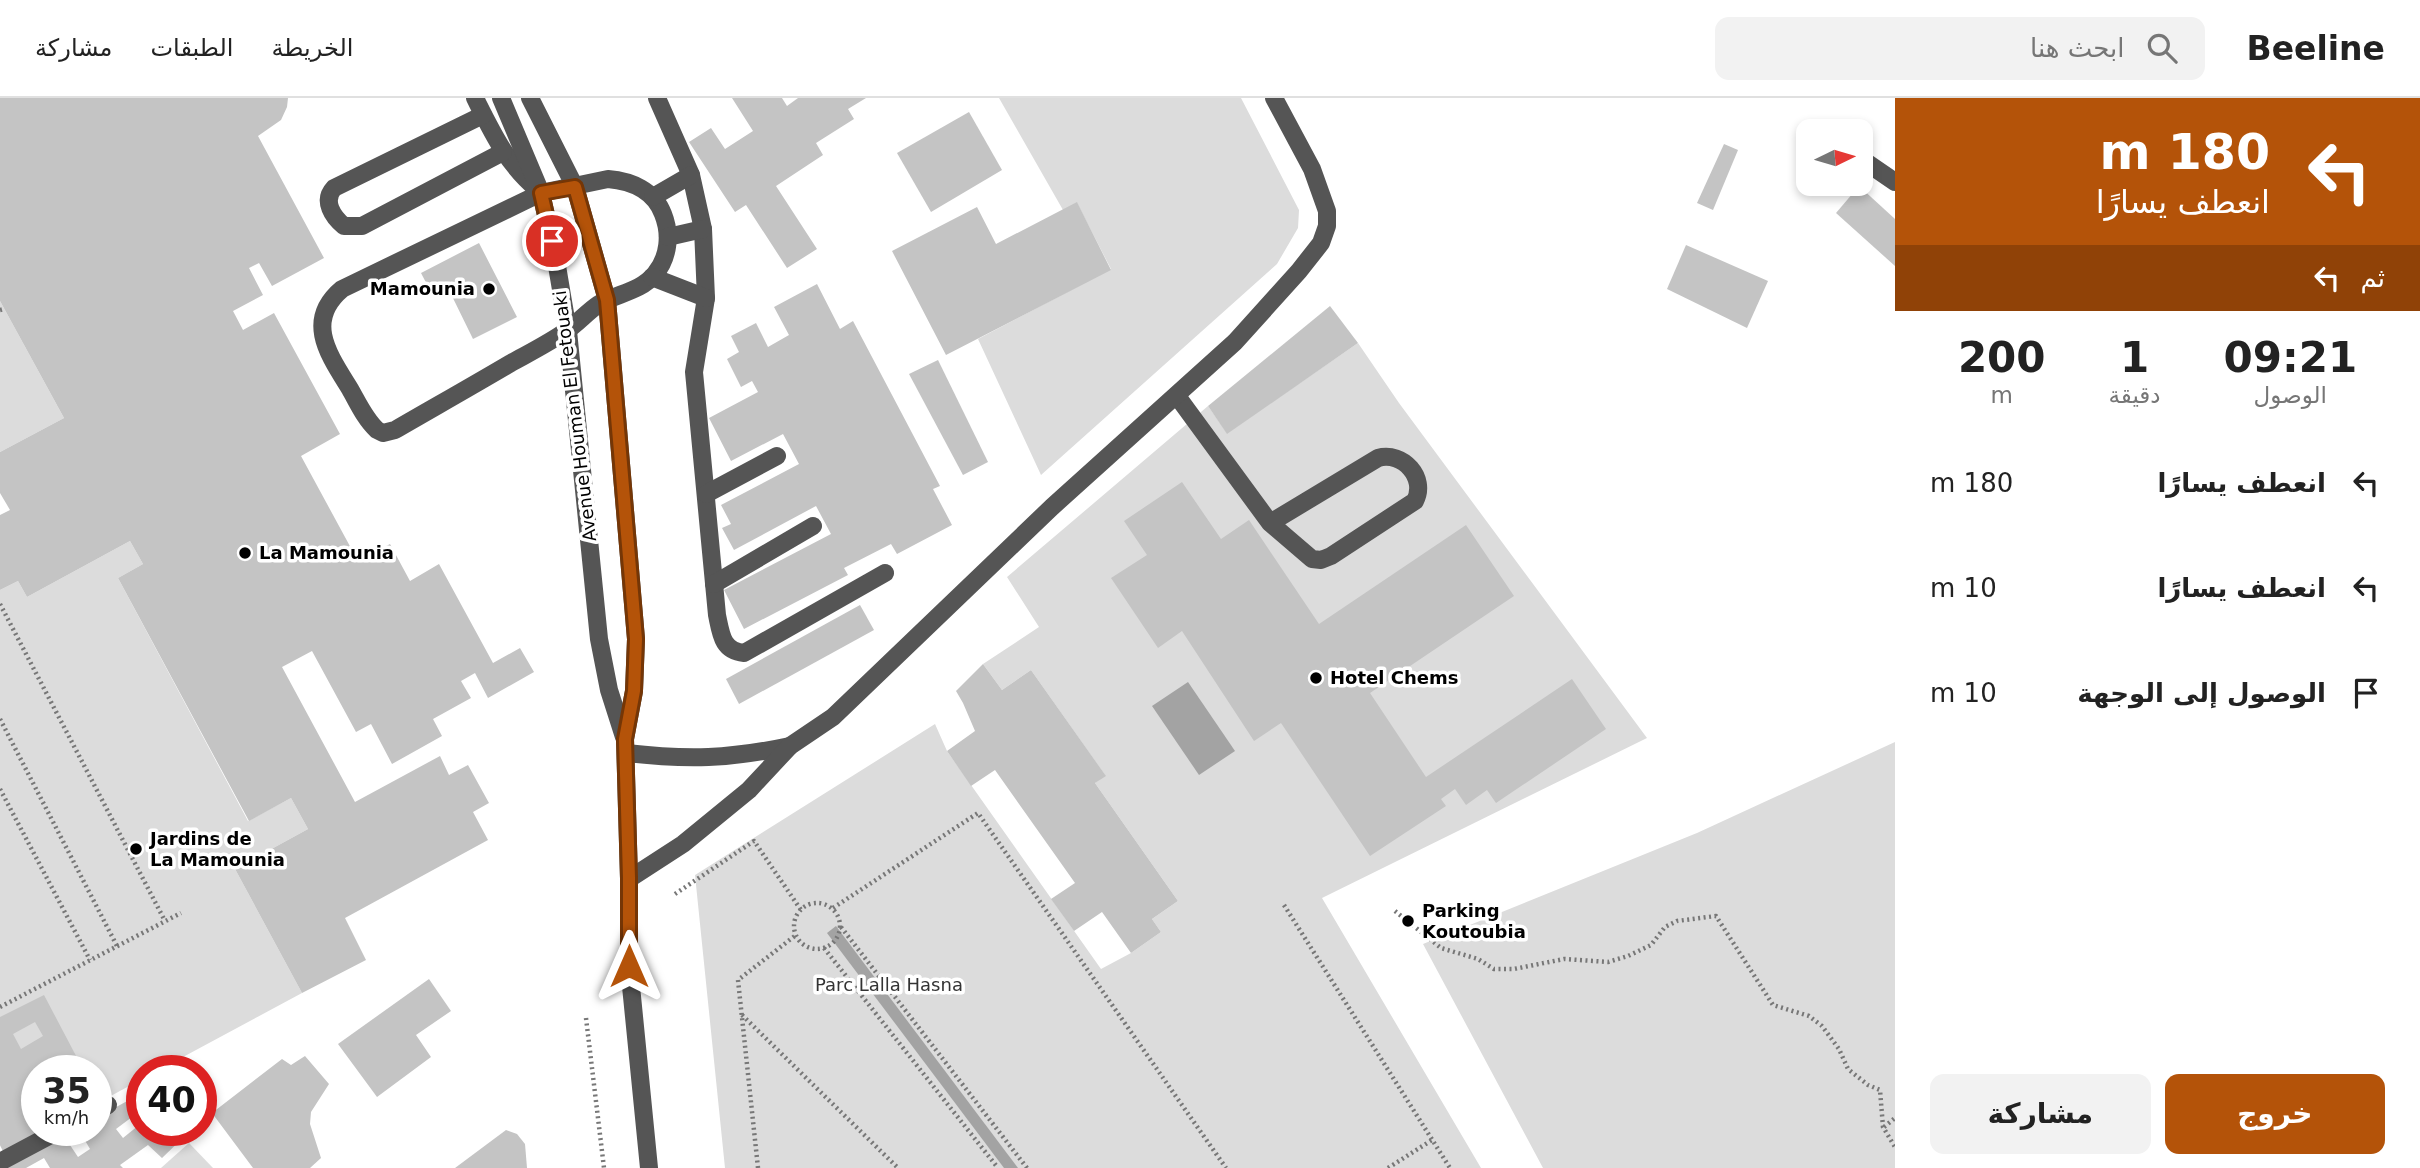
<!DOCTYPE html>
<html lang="ar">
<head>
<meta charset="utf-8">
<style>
  :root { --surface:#fff; --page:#f2f2f2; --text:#222; --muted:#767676; --line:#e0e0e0; --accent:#b45309 }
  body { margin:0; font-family:"DejaVu Sans",Vazirmatn,sans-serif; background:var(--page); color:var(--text); direction:rtl; height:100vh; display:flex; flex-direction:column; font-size:26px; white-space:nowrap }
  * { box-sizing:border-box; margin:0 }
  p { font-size:23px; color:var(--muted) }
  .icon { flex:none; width:38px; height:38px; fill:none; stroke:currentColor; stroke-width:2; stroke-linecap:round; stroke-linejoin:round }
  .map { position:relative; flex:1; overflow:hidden; direction:ltr }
  .drawer { display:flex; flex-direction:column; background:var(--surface); width:525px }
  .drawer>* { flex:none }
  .top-card { background:#b45309; color:#fff; overflow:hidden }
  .needle { width:46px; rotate:85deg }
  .tools { position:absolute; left:1796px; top:21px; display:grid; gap:14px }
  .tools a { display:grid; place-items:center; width:77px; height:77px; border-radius:14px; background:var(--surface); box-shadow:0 4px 10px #0003; font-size:35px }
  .speed { position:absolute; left:21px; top:957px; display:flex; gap:14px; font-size:35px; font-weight:700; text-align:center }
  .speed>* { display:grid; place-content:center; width:91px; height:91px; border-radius:50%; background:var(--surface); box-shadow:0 4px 10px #0003; line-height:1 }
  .speed small { font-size:18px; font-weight:400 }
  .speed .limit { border:10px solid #d22; background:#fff; color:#111 }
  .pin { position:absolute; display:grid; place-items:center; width:60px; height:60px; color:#fff; margin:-30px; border:4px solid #fff; border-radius:50%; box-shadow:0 2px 7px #0007 }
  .me { position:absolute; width:77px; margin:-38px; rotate:0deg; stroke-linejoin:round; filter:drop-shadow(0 0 5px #0008) }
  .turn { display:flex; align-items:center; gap:24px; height:147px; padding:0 35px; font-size:32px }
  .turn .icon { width:91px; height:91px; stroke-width:2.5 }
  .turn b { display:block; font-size:49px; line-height:60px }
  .then { display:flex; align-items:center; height:66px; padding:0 35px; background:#0003; gap:14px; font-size:26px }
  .eta { display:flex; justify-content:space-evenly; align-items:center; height:119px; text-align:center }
  .eta b { font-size:42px; font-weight:700; line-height:49px }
  .primary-button { display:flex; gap:14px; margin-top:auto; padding:14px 35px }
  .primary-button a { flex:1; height:80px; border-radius:14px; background:var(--accent); color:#fff; font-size:28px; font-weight:700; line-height:80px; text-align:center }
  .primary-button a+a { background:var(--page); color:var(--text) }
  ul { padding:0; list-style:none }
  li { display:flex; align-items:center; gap:21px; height:105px; padding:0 35px }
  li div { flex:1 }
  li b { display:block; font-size:26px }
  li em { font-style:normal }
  header { display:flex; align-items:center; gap:42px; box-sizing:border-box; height:98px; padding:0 35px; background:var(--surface); border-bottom:2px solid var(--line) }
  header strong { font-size:33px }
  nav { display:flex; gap:38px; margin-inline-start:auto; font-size:24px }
  .search { width:490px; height:63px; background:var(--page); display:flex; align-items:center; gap:18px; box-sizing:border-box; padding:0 24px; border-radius:14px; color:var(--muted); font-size:26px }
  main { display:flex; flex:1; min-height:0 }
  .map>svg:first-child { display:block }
  .green { fill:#dcdcdc }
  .water { fill:#a3a3a3 }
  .building { fill:#c4c4c4; fill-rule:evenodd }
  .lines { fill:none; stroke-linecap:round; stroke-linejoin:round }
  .path { stroke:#777; stroke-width:4.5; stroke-dasharray:2 3.5; stroke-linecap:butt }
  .minor { stroke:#555; stroke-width:18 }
  .route-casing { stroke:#753606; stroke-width:18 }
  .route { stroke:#b45309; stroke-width:12 }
  .poi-dot { fill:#000; stroke:#fff; stroke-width:2.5 }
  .labels { text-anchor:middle; stroke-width:7; stroke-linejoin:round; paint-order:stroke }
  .poi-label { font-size:18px; font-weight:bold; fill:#000; stroke:#fff; text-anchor:start }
  .street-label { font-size:18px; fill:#000; stroke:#fff }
  .park-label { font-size:18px; fill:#333; stroke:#fff }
</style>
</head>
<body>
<header>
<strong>Beeline</strong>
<div class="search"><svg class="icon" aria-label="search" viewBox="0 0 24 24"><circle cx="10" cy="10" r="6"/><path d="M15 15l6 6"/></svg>ابحث هنا</div>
<nav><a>الخريطة</a><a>الطبقات</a><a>مشاركة</a></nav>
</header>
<main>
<section class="drawer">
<div class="top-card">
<div class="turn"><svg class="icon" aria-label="left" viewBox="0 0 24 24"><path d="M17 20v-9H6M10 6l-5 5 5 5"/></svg><div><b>180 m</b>انعطف يسارًا</div></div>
<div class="then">ثم<svg class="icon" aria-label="left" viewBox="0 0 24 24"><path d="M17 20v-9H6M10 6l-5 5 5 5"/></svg></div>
</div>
<div class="eta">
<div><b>09:21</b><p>الوصول</p></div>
<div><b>1</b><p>دقيقة</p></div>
<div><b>200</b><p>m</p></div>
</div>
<ul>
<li><svg class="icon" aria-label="left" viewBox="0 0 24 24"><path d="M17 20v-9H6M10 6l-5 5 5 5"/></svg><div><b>انعطف يسارًا</b></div><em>180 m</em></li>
<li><svg class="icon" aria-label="left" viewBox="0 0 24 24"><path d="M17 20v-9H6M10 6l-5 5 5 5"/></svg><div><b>انعطف يسارًا</b></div><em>10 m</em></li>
<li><svg class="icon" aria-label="arrive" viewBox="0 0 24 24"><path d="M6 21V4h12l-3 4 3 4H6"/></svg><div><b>الوصول إلى الوجهة</b></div><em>10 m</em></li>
</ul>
<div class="primary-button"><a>خروج</a><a>مشاركة</a></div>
</section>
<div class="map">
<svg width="1895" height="1070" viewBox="0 0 1895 1070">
  <rect width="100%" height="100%" fill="#fff"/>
  <g class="green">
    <path d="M999 0H1241L1299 112 1298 130 1277 166 1041 377 978 241 1111 171 1077 105 1063 112Z"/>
    <path d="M0 203 64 320 0 354Z"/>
    <path d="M1358 245 1399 305 1647 640 1322 800 1481 1070H725L695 777 935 626 947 653 1101 871 1131 855 1161 834 1152 821 1178 803 1095 685 1105 677 1031 572 1002 592 983 566 1039 529 1007 479 1208 308 1227 335Z"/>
    <path d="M130 443 143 466 118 480 248 723 291 700 308 731 235 771 302 895 157 973H142V981L96 1006V973H37L4 1055 0 1047V492L18 483 27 499Z"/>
    <path d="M1895 644V1070H1543L1423 846 1697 735Z"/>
    <path d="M189 1045 213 1070H161Z"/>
  </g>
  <g class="water">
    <path d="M1188 584 1235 653 1199 677 1152 608Z"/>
    <path d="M836 828 1018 1070H1004L827 835Z"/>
  </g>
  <g class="building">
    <path d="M0 0H288L287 9 281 22 258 38 324 160 272 188 259 165 249 170 263 197 233 213 243 232 274 215 340 336 301 358 358 463 390 446 410 483 439 466 493 565 520 550 534 574 488 600 475 575 461 583 471 600 433 621 442 638 392 666 371 626 356 634 312 553 282 569 355 704 440 658 449 677 468 667 489 705 473 714 488 742 345 820 366 862 302 895 235 771 308 731 291 700 249 723 118 480 143 466 130 443 27 499 18 483 0 492V417L10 412 0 395V354L64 320 0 203Z"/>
    <path d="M732 0H782L787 8 798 0H866L848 11 854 21 816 45 823 57 776 88 817 151 787 170 746 107 735 114 689 44 711 30 725 51 753 33Z"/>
    <path d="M969 14 1002 72 931 114 897 55Z"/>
    <path d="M1724 46 1738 52 1713 112 1697 105Z"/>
    <path d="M1859 88 1895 121V168L1836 115Z"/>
    <path d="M1077 104 1111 172 946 257 892 153 977 109 996 146Z"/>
    <path d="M479 145 517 219 473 241 449 192 434 200 421 175Z"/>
    <path d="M1686 147 1768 183 1747 230 1667 191Z"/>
    <path d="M817 186 840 231 853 223 940 388 933 391 952 427 897 456 891 446 844 470 848 477 744 531 724 492 831 436 816 408 734 452 722 430 731 426 721 407 799 366 783 336 731 363 709 320 758 294 752 283 741 289 727 261 739 254 731 238 756 225 768 249 789 237 774 209Z"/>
    <path d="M1330 208 1358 245 1227 336 1208 308Z"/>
    <path d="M938 262 988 364 963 377 909 276Z"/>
    <path d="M1182 384 1221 441 1249 422 1319 526 1466 427 1514 498 1370 595 1426 679 1572 581 1606 631 1496 705 1487 692 1466 707 1455 691 1441 701 1446 708 1370 758 1281 625 1254 643 1182 533 1158 550 1111 480 1147 457 1124 423Z"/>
    <path d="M860 507 874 532 739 606 726 581Z"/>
    <path d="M983 566 1002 592 1031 572 1106 678 1095 685 1178 803 1152 821 1161 834 1131 855 1102 814 1074 833 1051 801 1075 785 995 672 971 688 947 653 975 633 963 605 956 593Z"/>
    <path d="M429 881 451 913 416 937 431 959 377 999 338 946Z"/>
    <path d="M44 897 84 973H37V1032H46L4 1055 0 1047V919ZM35 924 43 938 21 951 13 936Z"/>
    <path d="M305 958 329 986 311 1014 310 1026 321 1060 310 1070H253L212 1015 282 961 291 967Z"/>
    <path d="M142 995V1032H191L162 1060 148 1047 120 1067 123 1070H50L44 1060 26 1070H3L73 1032H96V1020ZM132 1019 139 1027 123 1040 116 1031ZM83 1039 90 1051 78 1059 70 1047Z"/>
    <path d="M506 1032 517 1036 525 1046 527 1070H455Z"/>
  </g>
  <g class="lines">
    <g class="path">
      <path d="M0 212 4 211"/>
      <path d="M0 506 165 823"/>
      <path d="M0 621 117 848"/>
      <path d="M0 691 90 862"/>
      <path d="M675 796 754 743 801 812"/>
      <circle cx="817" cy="828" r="23"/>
      <path d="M1284 807 1450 1070"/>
      <path d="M833 810 978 715 1226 1070"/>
      <path d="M1395 813 1441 850 1478 861 1494 871H1514L1564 861 1608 864 1628 858 1651 847 1665 829 1677 823 1716 818 1773 907 1809 918 1822 928 1839 951 1848 971 1868 987 1880 992 1883 1029 1895 1049"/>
      <path d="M841 829 1027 1070"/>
      <path d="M824 850 998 1070"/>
      <path d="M0 909 181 815"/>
      <path d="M742 917 898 1070"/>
      <path d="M586 920 604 1070"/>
      <path d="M1884 1029 1895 1020"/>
      <path d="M758 1070 738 882 796 837"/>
      <path d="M1388 1070 1432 1042"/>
    </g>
    <g class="minor">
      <path d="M475 0C493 36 507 66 538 92"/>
      <path d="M501 0 541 95 556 162 568 233 599 541 609 592 624 639"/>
      <path d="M530 0 575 89 607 202 636 541 634 593 625 641 629 781V868L649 1070"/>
      <path d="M657 0 691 77 703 131 706 200 694 274 717 517C721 536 722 553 744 555L885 475"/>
      <path d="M483 17 334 90C322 103 333 119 344 128H362L503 54"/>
      <path d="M1860 60 1895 84"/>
      <path d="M608 81C631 83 654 92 663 116 671 136 669 159 655 176 640 194 618 195 599 206 587 214 578 225 566 233 549 245 529 255 511 265 472 288 433 310 395 332L383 335 377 332C365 321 358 305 350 291 329 257 304 223 342 191L541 95Z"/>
      <path d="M653 99 691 77"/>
      <path d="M668 139 703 131"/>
      <path d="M652 179 706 200"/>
      <path d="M1177 298 1270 425 1312 461 1321 462 1331 458 1415 403C1427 380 1403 353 1378 360L1270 425"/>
      <path d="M706 396 777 358"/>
      <path d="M714 486 813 428"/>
      <path d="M626 655C688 662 729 661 790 648"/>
      <path d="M629 781 683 746 749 692 790 648 833 619 1052 409 1235 244 1299 173 1321 145 1327 128V113L1312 71 1274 0"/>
      <path d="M96 1014 108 1007"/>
      <path d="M0 1064 60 1032"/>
    </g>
  </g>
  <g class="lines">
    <g class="route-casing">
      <path id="route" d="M552 143 541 95 575 89 607 202 636 541 634 593 625 641 629 780V868"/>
    </g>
    <use href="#route" class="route"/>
  </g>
  <g class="poi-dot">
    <circle cx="489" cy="191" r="7"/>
    <circle cx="245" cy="455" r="7"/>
    <circle cx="1316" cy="580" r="7"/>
    <circle cx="136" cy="751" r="7"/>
    <circle cx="1408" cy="823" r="7"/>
  </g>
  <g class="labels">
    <g class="poi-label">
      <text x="475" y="197" text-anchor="end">Mamounia</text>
      <text x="259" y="461">La Mamounia</text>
      <text x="1330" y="586">Hotel Chems</text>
      <text x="150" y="747">Jardins de<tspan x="150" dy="21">La Mamounia</tspan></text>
      <text x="1422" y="819">Parking<tspan x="1422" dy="21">Koutoubia</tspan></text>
    </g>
    <g class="street-label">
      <text transform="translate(575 318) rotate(-97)" y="6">Avenue Houman El Fetouaki</text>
    </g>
    <g class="park-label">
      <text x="889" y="893">Parc Lalla Hasna</text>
    </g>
  </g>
</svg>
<div class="tools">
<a><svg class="needle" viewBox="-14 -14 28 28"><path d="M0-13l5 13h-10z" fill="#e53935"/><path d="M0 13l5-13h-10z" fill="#767676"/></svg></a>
</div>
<div class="speed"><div>35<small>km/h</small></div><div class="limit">40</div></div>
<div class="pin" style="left:552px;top:143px;background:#d93025"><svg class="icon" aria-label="arrive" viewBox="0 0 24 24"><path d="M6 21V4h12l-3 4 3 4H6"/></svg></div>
<svg class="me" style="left:629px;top:868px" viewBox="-20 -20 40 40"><path d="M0-17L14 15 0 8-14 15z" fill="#b45309" stroke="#fff" stroke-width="4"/></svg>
</div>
</main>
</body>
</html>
